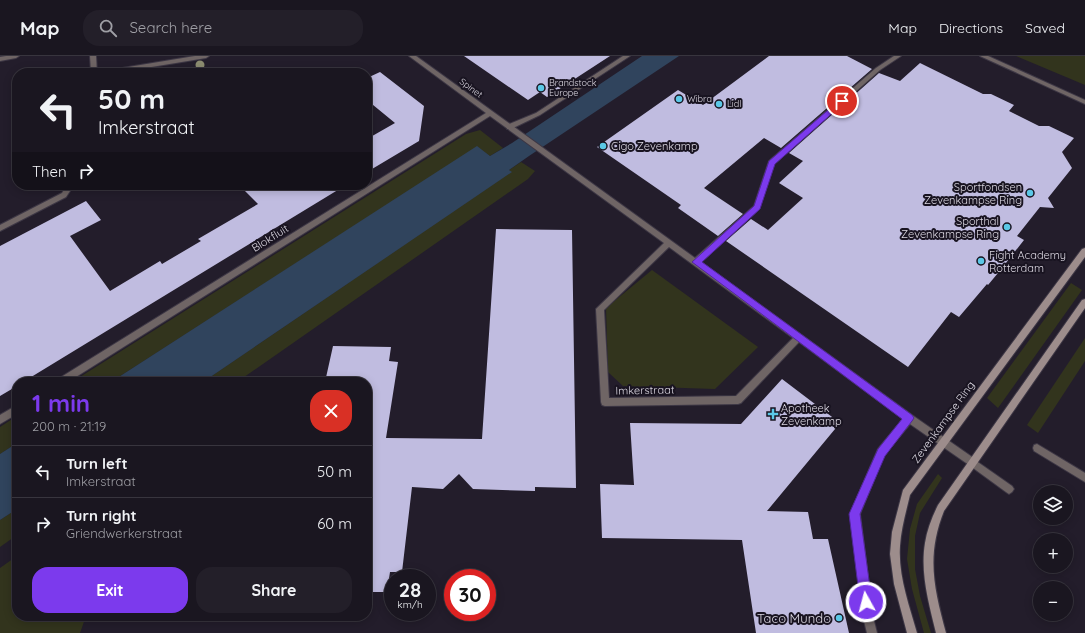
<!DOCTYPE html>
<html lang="en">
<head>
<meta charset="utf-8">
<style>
  :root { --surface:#1a1620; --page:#231f29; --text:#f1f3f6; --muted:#9f9fa5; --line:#38353e; --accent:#7c3aed }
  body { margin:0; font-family:Quicksand,sans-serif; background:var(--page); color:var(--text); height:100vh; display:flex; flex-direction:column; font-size:15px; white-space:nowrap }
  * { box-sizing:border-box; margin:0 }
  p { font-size:13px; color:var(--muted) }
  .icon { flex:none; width:22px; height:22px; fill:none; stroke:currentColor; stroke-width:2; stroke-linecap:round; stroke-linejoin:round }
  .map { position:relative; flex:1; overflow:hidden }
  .details { position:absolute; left:12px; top:321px; width:360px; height:244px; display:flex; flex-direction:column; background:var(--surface); border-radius:16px; box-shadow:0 2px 10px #0003,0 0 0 1px var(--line) }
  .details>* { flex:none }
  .top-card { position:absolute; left:12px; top:12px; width:360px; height:122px; border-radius:16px; box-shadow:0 2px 10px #0003,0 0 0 1px var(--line); background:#1a1620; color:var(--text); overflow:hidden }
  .controls { position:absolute; left:1033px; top:429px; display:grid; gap:8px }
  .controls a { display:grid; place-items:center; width:40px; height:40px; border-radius:50%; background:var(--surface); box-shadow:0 2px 10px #0003,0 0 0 1px var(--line); font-size:20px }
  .speed { position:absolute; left:384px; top:513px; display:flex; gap:8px; font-size:20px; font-weight:700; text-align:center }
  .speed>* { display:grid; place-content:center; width:52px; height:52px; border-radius:50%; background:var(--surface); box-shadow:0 2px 10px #0003,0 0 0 1px var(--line); line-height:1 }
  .speed small { font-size:10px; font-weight:400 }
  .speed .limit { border:6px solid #d22; background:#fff; color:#111 }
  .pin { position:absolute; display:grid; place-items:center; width:34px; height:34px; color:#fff; margin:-17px; border:2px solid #fff; border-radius:50%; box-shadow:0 1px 4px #0007 }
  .me { position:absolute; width:44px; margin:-22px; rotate:353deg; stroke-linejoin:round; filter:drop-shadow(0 0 3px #0008) }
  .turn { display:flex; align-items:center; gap:14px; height:84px; padding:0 20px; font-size:18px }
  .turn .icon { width:52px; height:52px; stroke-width:2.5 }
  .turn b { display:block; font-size:28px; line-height:34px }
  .then { display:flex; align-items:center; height:38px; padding:0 20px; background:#0003; gap:8px; font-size:15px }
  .round { display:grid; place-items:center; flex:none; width:42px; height:42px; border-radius:16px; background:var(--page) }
  .summary { display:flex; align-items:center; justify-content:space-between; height:68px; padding:0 20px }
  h1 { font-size:24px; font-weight:700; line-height:30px; color:var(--accent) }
  .button { display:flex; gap:8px; margin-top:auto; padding:8px 20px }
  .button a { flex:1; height:46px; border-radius:16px; background:var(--accent); color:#fff; font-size:16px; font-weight:700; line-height:46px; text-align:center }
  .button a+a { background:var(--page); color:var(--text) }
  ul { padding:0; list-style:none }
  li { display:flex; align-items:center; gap:12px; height:52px; padding:0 20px; border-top:1px solid var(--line) }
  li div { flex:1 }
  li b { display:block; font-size:15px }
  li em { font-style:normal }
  header { display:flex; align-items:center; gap:24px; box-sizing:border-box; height:56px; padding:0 20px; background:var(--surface); border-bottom:1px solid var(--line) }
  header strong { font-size:19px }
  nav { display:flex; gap:22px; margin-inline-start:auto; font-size:14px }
  .search { width:280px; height:36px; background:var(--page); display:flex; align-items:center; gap:10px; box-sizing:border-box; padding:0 14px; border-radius:16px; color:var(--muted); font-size:15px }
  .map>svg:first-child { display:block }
  .green { fill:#32341d }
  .water { fill:#30445d }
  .building { fill:#c0bce0 }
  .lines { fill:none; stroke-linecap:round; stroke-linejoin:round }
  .service-casing { stroke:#3d3745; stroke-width:2 }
  .pedestrian-casing { stroke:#3d3745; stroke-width:2 }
  .minor-casing { stroke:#3d3745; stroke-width:2 }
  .tertiary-casing { stroke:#3d3745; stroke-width:2 }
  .secondary-casing { stroke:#3d3745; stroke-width:2 }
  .service { fill:#6f6565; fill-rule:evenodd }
  .pedestrian { fill:#6f6565; fill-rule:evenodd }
  .minor { fill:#6f6565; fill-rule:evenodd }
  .tertiary { fill:#6f6565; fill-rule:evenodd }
  .secondary { fill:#9d8d8c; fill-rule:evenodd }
  .tree { fill:#8c8c70 }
  .route { fill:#7c3aed; stroke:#51269a }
  .poi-dot { fill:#5bc8e7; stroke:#191421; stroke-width:1.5 }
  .labels { text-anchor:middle; stroke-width:4; stroke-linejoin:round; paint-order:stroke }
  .far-poi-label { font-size:9px; fill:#dcd8e2; stroke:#191421; text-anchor:start }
  .far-street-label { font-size:9px; fill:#dcd8e2; stroke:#191421 }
  .poi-label { font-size:11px; fill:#dcd8e2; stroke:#191421; text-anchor:start }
  .street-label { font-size:11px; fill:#dcd8e2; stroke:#191421 }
  .near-poi-label { font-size:13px; fill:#dcd8e2; stroke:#191421; text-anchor:end }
</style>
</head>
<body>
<header>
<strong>Map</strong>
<div class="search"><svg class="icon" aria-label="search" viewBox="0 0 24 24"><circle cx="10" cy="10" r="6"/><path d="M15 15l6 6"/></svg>Search here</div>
<nav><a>Map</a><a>Directions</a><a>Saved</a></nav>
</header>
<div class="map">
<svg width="1085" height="577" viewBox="0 0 1085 577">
  <rect width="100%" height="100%" fill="#231d2b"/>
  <g class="green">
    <path d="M1016 0H1085V29Z"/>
    <path d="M480 74 503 92 490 100 477 91 111 326H72L466 78Z"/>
    <path d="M521 106 535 115 528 123 237 326H203L511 116 509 114Z"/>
    <path d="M652 214 758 291 715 333 623 330 608 316 606 252Z"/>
    <path d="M1071 227 1082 234 998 352 987 342Z"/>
    <path d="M1085 282V305L1038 377 1027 369Z"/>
    <path d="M17 360V387L0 398V371Z"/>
    <path d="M938 418 942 422 920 457 915 480V513L920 540 931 577H924L912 533 907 503 910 473 917 448Z"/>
    <path d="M17 453V479L0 491V464Z"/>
    <path d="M17 500V560H86L80 577H0V512Z"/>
  </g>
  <g class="water">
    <path d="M642 0H679L529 100 509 114 512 116 203 326H111L477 90 490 100 512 87Z"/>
    <path d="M17 387V453L0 464V398Z"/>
  </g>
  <g class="building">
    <path d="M464 0H610L547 41 540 36 528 44Z"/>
    <path d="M769 0H847L872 13 781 92 764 82 704 132 743 158 718 180 678 152 681 149 597 91 678 34 703 49Z"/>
    <path d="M920 7 983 38H991L1014 49 1009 55 1039 70H1049L1074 82 1062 96 1072 112 1048 142 1054 152 1040 151 1017 180 1024 184 998 217 988 229 987 228 959 261 951 256 908 311 726 185 751 163 768 174 803 142 779 127 803 105 789 97 879 17 900 25Z"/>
    <path d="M380 16 424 50 419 85 367 116V83L395 67 367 44V22Z"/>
    <path d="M239 129H346L23 326H17V330L0 340V190L86 145 101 164 70 180 110 235 160 205 162 208 201 185 198 183 258 148Z"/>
    <path d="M496 173 572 174 576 432 535 431V435L473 433 459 418 443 433 412 431 402 516H390L387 536H367V326H325L333 290 391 291 389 305 398 306 386 382 482 383Z"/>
    <path d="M782 323 840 367 767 455 808 456 813 483H828L849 577H756L742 484 602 482 600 428 634 429 630 367 741 368Z"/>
  </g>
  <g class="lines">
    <g class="service-casing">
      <path id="service" d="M972 402 1012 430 1014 433 1012 436 1009 438 1006 436 969 409 968 406 969 403Z"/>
    </g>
    <g class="pedestrian-casing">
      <g id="pedestrian">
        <path d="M623 0H630L540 59 511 73H507V69L536 57Z"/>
        <path d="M1037 388 1085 417V426L1034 395 1033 392 1034 389Z"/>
      </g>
    </g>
    <g class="minor-casing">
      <g id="minor">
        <path d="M6 0H19L16 2 0 5V1Z"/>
        <path d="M90 0H96L97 17H91Z"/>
        <path d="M195 0H209L206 2 115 17H101L104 15Z"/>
        <path d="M409 0H416L695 202 754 150 769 105 876 12 894 0H901L880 14 774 108 759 153 701 206 912 359 975 403 976 406 975 409 972 410 969 409 910 368 884 399 860 458 873 561 877 577H867L863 561 850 458 878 393 903 363 799 286 741 347 738 348 605 350 602 349 601 346 596 253 664 187 490 60 68 326H57L58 323 486 57ZM669 191 793 282 736 340 609 342 604 254Z"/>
        <path d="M67 129H74L66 141 0 175V169L62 137Z"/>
        <path d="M17 349V358L0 368V359Z"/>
      </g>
    </g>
    <g class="tertiary-casing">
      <path id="tertiary" d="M980 0H988L1085 44V48Z"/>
    </g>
    <g class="secondary-casing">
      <g id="secondary">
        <path d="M1085 192V201L910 439C906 456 901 473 900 490 898 519 909 549 917 577H907L894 528 890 498 892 476 903 434 1082 193Z"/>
        <path d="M1085 243V252L944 455C926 500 934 532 946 577H936C929 548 920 517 925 487 927 474 932 461 938 449L1082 244Z"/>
      </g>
    </g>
    <use href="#service" class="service"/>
    <use href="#pedestrian" class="pedestrian"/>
    <use href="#minor" class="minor"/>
    <use href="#tertiary" class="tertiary"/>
    <use href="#secondary" class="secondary"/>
  </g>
  <circle class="tree" cx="200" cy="9" r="4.5"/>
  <path class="route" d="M842 42 846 45 845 46 775 108 760 153 702 206 912 359 914 362 912 365 885 400 860 458 872 546 870 550 866 552 862 550 860 546 849 458 878 393 902 363 692 206 754 150 769 105Z"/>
  <g class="poi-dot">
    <circle cx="541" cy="32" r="4"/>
    <circle cx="679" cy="43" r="4"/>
    <circle cx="719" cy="48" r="4"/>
    <circle cx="603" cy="90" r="4"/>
    <circle cx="1030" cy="137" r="4"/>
    <circle cx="1007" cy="171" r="4"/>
    <circle cx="981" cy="205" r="4"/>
    <path d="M771 352h4v4h4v4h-4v4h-4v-4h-4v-4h4z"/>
    <circle cx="839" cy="562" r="4"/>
  </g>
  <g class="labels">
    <g class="far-poi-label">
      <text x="549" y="30">Brandstock<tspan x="549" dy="10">Europe</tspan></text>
      <text x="687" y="46">Wibra</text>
      <text x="727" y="51">Lidl</text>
    </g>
    <g class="far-street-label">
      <text transform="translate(471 32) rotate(36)" y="3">Spinet</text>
    </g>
    <g class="poi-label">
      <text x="611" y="94">Cigo Zevenkamp</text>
      <text x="1022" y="135" text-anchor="end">Sportfondsen<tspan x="1022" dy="13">Zevenkampse Ring</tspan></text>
      <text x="999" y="169" text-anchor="end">Sporthal<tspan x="999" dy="13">Zevenkampse Ring</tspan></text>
      <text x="989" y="203">Fight Academy<tspan x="989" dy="13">Rotterdam</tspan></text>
      <text x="781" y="356">Apotheek<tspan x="781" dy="13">Zevenkamp</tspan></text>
    </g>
    <g class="street-label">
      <text transform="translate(270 182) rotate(-32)" y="4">Blokfluit</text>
      <text transform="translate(645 334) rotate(-1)" y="4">Imkerstraat</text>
      <text transform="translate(943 366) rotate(-54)" y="4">Zevenkampse Ring</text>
    </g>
    <g class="near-poi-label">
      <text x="831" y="567">Taco Mundo</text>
    </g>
  </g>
</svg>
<div class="controls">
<a><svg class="icon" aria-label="layers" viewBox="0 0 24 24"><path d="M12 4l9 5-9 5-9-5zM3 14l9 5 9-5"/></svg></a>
<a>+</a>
<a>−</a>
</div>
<div class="speed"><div>28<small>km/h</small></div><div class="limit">30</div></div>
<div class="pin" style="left:842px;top:45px;background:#d93025"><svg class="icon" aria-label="arrive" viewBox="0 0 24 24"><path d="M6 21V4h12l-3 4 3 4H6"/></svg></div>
<svg class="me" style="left:866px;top:546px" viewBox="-20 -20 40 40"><circle r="17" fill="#7c3aed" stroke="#fff" stroke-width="3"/><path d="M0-11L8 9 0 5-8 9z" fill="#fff"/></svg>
<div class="top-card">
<div class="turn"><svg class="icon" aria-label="left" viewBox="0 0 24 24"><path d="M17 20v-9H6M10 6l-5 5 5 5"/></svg><div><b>50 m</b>Imkerstraat</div></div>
<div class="then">Then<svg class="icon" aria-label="right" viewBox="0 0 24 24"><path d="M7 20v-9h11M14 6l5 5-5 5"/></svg></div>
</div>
<section class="details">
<div class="summary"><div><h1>1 min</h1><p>200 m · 21:19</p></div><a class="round" style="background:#d93025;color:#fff"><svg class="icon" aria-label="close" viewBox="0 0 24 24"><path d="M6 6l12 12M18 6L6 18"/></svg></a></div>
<ul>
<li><svg class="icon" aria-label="left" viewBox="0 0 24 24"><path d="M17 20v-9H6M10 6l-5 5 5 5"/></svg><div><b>Turn left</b><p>Imkerstraat</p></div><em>50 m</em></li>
<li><svg class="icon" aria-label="right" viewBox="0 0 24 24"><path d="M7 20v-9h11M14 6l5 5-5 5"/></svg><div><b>Turn right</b><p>Griendwerkerstraat</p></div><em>60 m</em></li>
</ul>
<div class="button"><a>Exit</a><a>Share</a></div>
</section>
</div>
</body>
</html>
